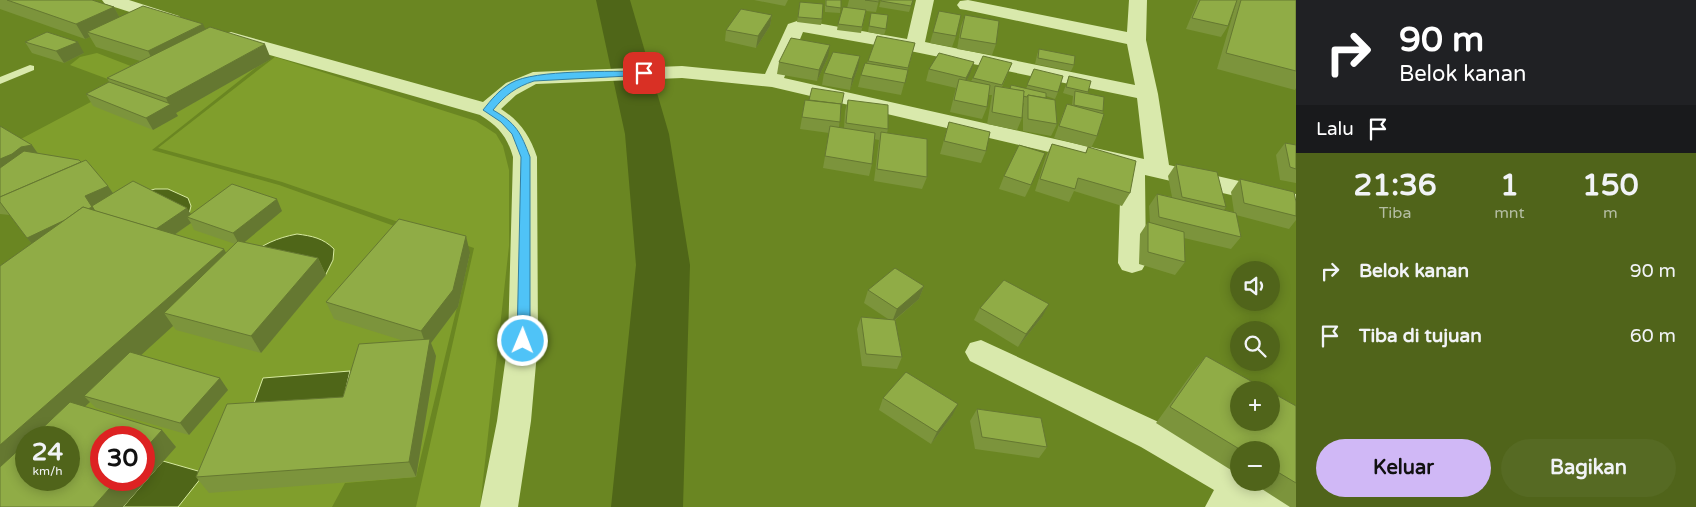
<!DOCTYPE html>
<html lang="id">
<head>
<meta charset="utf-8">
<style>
  :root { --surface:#50641a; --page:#566a23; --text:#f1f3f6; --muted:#b4bda2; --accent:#d0b8f6 }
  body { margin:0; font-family:"Varela Round",sans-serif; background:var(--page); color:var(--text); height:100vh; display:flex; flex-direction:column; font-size:19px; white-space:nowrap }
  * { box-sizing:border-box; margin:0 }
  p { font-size:16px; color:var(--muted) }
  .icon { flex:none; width:28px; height:28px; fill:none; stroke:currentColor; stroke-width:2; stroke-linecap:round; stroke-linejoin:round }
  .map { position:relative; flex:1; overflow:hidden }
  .drawer { display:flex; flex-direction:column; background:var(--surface); width:400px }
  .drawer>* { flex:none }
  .guide { background:#202124; color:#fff; overflow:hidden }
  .buttons { position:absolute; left:1230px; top:261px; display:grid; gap:10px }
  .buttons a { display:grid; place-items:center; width:50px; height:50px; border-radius:50%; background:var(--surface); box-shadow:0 2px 12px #0003; font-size:25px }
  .speed { position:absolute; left:15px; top:426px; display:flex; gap:10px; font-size:25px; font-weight:700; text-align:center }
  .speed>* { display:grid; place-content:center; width:65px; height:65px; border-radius:50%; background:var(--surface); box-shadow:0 2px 12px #0003; line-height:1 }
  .speed small { font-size:12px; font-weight:400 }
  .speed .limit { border:8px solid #d22; background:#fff; color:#111 }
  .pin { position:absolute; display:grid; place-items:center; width:42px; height:42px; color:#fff; margin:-21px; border-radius:10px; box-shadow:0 2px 8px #0006 }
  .me { position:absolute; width:55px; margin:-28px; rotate:1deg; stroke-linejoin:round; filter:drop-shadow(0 0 4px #0008) }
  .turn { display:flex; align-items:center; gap:18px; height:105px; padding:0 20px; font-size:22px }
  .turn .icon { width:65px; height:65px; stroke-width:2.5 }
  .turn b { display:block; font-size:35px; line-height:42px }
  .then { display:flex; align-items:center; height:48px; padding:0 20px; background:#0003; gap:10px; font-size:19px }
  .eta { display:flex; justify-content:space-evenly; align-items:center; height:85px; text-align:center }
  .eta b { font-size:30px; font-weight:800; line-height:35px }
  .primary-button { display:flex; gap:10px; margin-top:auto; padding:10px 20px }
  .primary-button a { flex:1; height:58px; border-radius:30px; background:var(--accent); color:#111; font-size:20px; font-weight:800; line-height:58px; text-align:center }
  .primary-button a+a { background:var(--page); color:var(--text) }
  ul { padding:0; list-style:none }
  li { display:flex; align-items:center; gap:15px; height:65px; padding:0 20px }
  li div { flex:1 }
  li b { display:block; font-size:19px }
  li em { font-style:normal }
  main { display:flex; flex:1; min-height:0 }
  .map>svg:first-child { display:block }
  .green { fill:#809e2c; fill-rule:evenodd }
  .water { fill:#4f6618; stroke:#d7eaa0 }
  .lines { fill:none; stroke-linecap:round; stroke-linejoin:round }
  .river { fill:#4f6618; fill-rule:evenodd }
  .lane { fill:#d9e9ac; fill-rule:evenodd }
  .street { fill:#d9e9ac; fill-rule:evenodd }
  .wall { fill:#7c943c; fill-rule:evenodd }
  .shaded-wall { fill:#657831 }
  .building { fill:#90ac46; stroke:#657831 }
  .route { fill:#4fc3f7; stroke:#337fa1 }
</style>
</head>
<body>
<main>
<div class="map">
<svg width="1296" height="507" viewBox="0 0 1296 507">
  <rect width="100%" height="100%" fill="#6a8622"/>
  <g class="green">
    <path d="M210 39 268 58 152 150 279 185 470 253 416 477 345 483 332 507H0V429L115 289 0 150ZM26 438H69V480H26ZM101 438H144V480H101Z"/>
    <path d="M97 53 141 70 113 81 70 65 80 57Z"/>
    <path d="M275 57 476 121 496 134 503 146 509 170V246L480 507H416L474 248 282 182 158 148Z"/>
  </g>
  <g class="water">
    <path d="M155 189H168L188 198 191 206 188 218 141 193Z"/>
    <path d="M297 234C312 236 323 238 334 249L333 260 325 276 247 258C262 244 277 238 297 234Z"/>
    <path d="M350 371 340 414 248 420 263 378Z"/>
    <path d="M163 461 205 473 178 507H123Z"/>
  </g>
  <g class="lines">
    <path class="river" d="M596 0H630L669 134 690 265 683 507H611L636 265 625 134Z"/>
    <path class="lane" d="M30 65 34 66V70L0 84V77Z"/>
    <g class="street">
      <path d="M102 0H129L179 16 182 20 179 24 173 25 167 24 105 4Z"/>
      <path d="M916 0H934L925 42 1135 85 1127 44 966 10 960 9 957 5 960 1 968 0 1127 32 1129 0H1147L1146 40 1158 94 1169 165 1296 194V210L1145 175 1146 263 1142 270 1132 273 1122 270 1118 263 1121 169 772 87 682 78 536 84 516 95 501 109C520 121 530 136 537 157L538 341 531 421 518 507H480L497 421 508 341 513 157C507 136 498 126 480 115L224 42 221 38 224 34 231 32 483 102 506 83 533 72 682 66 765 74 788 24 800 20 907 39ZM803 32 915 52 1137 98 1144 159 784 78Z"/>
      <path d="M981 340 1165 425 1239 466V482C1264 482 1284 481 1296 507H1205L1214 490 1141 447 970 361 965 352 970 343Z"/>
    </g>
  </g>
  <g class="wall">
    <path d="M0 0H92L114 7 119 17 205 29 271 59 176 113 178 116 153 130 93 106 86 94 109 82 107 78 140 61 96 47 90 37 85 39 0 9Z"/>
    <path d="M754 0H788L785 6Z"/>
    <path d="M825 0H841L840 13 825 12Z"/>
    <path d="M849 0H879L876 12 866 11 861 33 837 30 838 24 847 8Z"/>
    <path d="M881 0H913L909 12 879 7Z"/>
    <path d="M1198 0H1296V88L1295 90 1217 69 1237 0 1228 26 1221 37 1186 29Z"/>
    <path d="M800 2 822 19 821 25 797 22Z"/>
    <path d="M939 11 956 36 952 47 930 43Z"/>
    <path d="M871 13 886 29 884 35 868 32Z"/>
    <path d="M772 15 770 26 756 48 725 41 726 30Z"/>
    <path d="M965 15 996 44 992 55 957 49 961 26Z"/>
    <path d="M25 42 84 53 64 63 32 53Z"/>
    <path d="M915 43 901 95 858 87 861 75 868 61Z"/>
    <path d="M1039 49 1074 65 1071 71 1035 64 1037 55Z"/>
    <path d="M828 57 817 81 777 74 779 62Z"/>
    <path d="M974 62 967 80 971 81 973 78 1012 63 1002 87 1010 88 1011 85 1026 89 1034 69 1058 92 1055 99 1046 96V98L1057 124 1051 136 1023 131V107L1024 103H1023L1022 118 1017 130 987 124 992 95H988L987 107 982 119 950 112 956 88 926 81 929 69Z"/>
    <path d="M858 68 850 90 822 85 824 73Z"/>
    <path d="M1069 76 1088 92V94L1103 111 1097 136 1091 148 1130 193 1122 206 1074 191 1069 202 1035 191 1046 156 1052 144 1085 153 1088 147 1054 138 1062 116 1067 104 1072 105 1073 96 1063 93Z"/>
    <path d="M805 100 841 109 839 127 844 128 845 111 848 100 888 129 887 133 927 177 922 189 874 181 879 140 874 139 872 164 869 176 823 168 829 133 800 129Z"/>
    <path d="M949 122 986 151 981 163 940 154Z"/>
    <path d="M0 126 38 153 108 186 113 193 191 214 282 211 244 242 318 258 326 275 261 353 176 330 173 326 141 355 228 390 189 435 96 408 90 402 84 407 162 430 176 447 0 507 31 243 10 215 0 214ZM191 223 194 230 235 244 226 253 175 235Z"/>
    <path d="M1285 143 1296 145V183L1280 180 1276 155Z"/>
    <path d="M1176 164 1226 207 1224 210 1234 212 1231 192 1240 179 1296 202V220L1289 229 1236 215 1241 237 1231 249 1184 238 1185 262 1175 275 1139 264 1140 234 1148 222 1150 223 1149 206 1157 194 1172 197 1168 176Z"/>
    <path d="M1004 176 1031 185 1025 197 999 189Z"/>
    <path d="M470 253 458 307 431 343 436 356 416 477 209 493 196 477 343 397 404 341 334 319 326 302Z"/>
    <path d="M924 286 919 299 895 320 902 357 897 369 862 366 857 329 861 317 888 319 864 303 868 290Z"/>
    <path d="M980 308 1042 317 1018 347 974 320Z"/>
    <path d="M1206 356 1296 406V507H1290L1251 482H1271V450H1239V475L1156 423 1192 373Z"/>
    <path d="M883 398 952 416 931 444 879 410Z"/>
    <path d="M977 409 1047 447 1039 458 975 449 970 421Z"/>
  </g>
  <g class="shaded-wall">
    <path d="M114 7 122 22 87 32 90 37 85 39 76 24Z"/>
    <path d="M772 15 770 26 756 48 758 36Z"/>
    <path d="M203 24 210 39 156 67 148 51Z"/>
    <path d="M78 42 84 53 64 63 56 51Z"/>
    <path d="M265 44 271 59 176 113 178 116 153 130 146 118 169 105 166 98Z"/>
    <path d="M830 45 828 57 817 81 819 70Z"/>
    <path d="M860 56 858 68 850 90 852 79Z"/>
    <path d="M974 62 970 74 962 90 966 78Z"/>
    <path d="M32 145 43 161 0 182V159L21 147Z"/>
    <path d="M108 186 119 202 41 255 27 238 85 196Z"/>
    <path d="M277 199 282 211 240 246 233 233Z"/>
    <path d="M187 208 194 219 187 217 191 223 158 246 150 233Z"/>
    <path d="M466 236 470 253 458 307 431 343 436 356 416 477 409 462 427 348 421 331Z"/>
    <path d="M224 249 235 269 164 313 173 326 93 399 84 396 90 402 51 438H26V460L0 484V445Z"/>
    <path d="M318 258 326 275 261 353 251 336Z"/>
    <path d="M924 286 919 299 892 322 897 309Z"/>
    <path d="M1049 304 1042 317 1018 347 1026 334Z"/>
    <path d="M220 378 228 390 189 435 180 423Z"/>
    <path d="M958 404 952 416 931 444 937 432Z"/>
    <path d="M162 430 176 447 123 507H93L117 480H144V450Z"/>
  </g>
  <g class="building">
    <path d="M7 0H92L114 7 76 24Z"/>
    <path d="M826 0H841V8L826 6Z"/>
    <path d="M865 0H879V2Z"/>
    <path d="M881 0H913L911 6 881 1Z"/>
    <path d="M1200 0H1237L1228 26 1192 18Z"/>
    <path d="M1241 0H1296V71L1226 53Z"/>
    <path d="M800 2 823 4 822 19 798 17Z"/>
    <path d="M143 6 203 24 148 51 87 32Z"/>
    <path d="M843 7 866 10 862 27 838 24Z"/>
    <path d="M741 9 772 15 758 36 726 30Z"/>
    <path d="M939 11 961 15 956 36 933 32Z"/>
    <path d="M871 13 888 15 886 29 869 26Z"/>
    <path d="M965 15 999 21 996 44 960 38Z"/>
    <path d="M210 27 265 44 166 98 107 78Z"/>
    <path d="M47 32 78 42 56 51 25 42Z"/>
    <path d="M877 36 915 43 908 68 868 61Z"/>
    <path d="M791 38 830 45 819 70 779 62Z"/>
    <path d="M1039 49 1075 56 1074 65 1038 58Z"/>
    <path d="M833 52 860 56 852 79 824 73Z"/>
    <path d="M939 53 974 62 966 78 929 69Z"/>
    <path d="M983 56 1012 63 1002 85 973 78Z"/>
    <path d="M865 63 908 70 905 83 861 75Z"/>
    <path d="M1034 69 1063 76 1058 92 1027 85Z"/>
    <path d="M1069 76 1091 81 1088 92 1066 87Z"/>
    <path d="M959 79 990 85 987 107 954 100Z"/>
    <path d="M109 82 171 104 146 118 86 94Z"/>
    <path d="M1011 85 1046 93V98L1028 95 1027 97 1023 96 1024 91 1010 89Z"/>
    <path d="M995 86 1024 91 1022 118 992 112Z"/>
    <path d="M812 88 844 93 841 108V104L809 100Z"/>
    <path d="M1075 91 1104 97 1103 111 1074 105Z"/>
    <path d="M1028 95 1055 100 1057 124 1028 119Z"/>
    <path d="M805 100 841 104 840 122 802 117Z"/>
    <path d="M848 100 888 105V129L846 123Z"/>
    <path d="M1067 104 1104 114 1097 136 1059 126Z"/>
    <path d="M949 122 990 132 986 151 944 141Z"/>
    <path d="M0 126 32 145 21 147 12 154 0 159Z"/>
    <path d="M830 126 875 133 872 164 825 156Z"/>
    <path d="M881 132 927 139V177L877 169Z"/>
    <path d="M1285 143 1296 145V169L1290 167Z"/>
    <path d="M1052 144 1086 153 1088 147 1136 161 1130 193 1078 178 1075 189 1040 179Z"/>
    <path d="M1019 145 1045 153 1031 185 1004 176Z"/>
    <path d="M24 151 79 160 81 162 0 197V168Z"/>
    <path d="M86 160 108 186 85 196 92 207 88 209 83 207 65 220 27 238 0 202V197Z"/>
    <path d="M1176 164 1217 172 1226 207 1182 197Z"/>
    <path d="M1240 179 1294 192 1296 202V216L1244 203Z"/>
    <path d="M133 181 187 208 156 229 95 211 92 206Z"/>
    <path d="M232 184 277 199 233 233 187 217Z"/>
    <path d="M1157 194 1236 213 1241 237 1159 217Z"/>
    <path d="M83 207 224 249 0 445V266Z"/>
    <path d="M399 219 466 236 453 290 421 331 326 302Z"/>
    <path d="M1148 222 1184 232 1185 262 1148 252Z"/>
    <path d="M238 241 318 258 251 336 164 313Z"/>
    <path d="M895 268 924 286 897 309 868 290Z"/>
    <path d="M1004 280 1049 304 1026 334 980 308Z"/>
    <path d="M861 317 895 320 902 357 866 354Z"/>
    <path d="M430 339 409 462 196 477 227 404 343 397 359 344Z"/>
    <path d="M130 352 220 378 180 423 84 396Z"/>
    <path d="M1206 356 1267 390H1239V422H1271V392L1296 406V483L1271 468V450H1241L1170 407Z"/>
    <path d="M906 372 958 404 937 432 883 398Z"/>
    <path d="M70 402 162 430 144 450V438H101V480H117L93 507H0V467L26 443V480H69V438H32Z"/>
    <path d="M977 409 1041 418 1047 447 982 437Z"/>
  </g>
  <path class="route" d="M644 71 649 73 647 75 534 81C516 87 505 95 493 110 516 123 521 133 530 157V341L528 345H519L517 341 521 157 512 134 501 122 483 110C491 100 499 90 511 83 535 69 613 72 644 71Z"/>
</svg>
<div class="buttons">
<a><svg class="icon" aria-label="sound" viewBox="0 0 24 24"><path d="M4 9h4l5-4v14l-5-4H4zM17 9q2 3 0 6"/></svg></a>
<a><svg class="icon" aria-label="search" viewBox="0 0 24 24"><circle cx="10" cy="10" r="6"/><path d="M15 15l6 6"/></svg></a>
<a>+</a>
<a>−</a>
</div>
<div class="speed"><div>24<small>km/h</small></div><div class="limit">30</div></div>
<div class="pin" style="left:644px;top:73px;background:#d93025"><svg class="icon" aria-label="arrive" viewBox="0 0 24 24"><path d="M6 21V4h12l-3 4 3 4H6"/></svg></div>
<svg class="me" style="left:523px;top:341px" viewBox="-20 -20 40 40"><circle r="17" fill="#4fc3f7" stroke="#fff" stroke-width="3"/><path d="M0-11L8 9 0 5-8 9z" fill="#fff"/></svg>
</div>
<section class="drawer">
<div class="guide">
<div class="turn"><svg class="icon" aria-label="right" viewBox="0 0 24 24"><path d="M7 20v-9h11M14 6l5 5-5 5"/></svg><div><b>90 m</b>Belok kanan</div></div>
<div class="then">Lalu<svg class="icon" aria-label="arrive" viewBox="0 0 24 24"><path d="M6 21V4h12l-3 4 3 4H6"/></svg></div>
</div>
<div class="eta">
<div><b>21:36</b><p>Tiba</p></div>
<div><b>1</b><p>mnt</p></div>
<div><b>150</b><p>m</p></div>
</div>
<ul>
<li><svg class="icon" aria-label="right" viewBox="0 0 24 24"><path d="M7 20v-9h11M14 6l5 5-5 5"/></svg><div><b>Belok kanan</b></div><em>90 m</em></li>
<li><svg class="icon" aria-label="arrive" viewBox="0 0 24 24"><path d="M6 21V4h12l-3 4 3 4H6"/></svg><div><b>Tiba di tujuan</b></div><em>60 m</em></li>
</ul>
<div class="primary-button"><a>Keluar</a><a>Bagikan</a></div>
</section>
</main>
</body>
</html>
